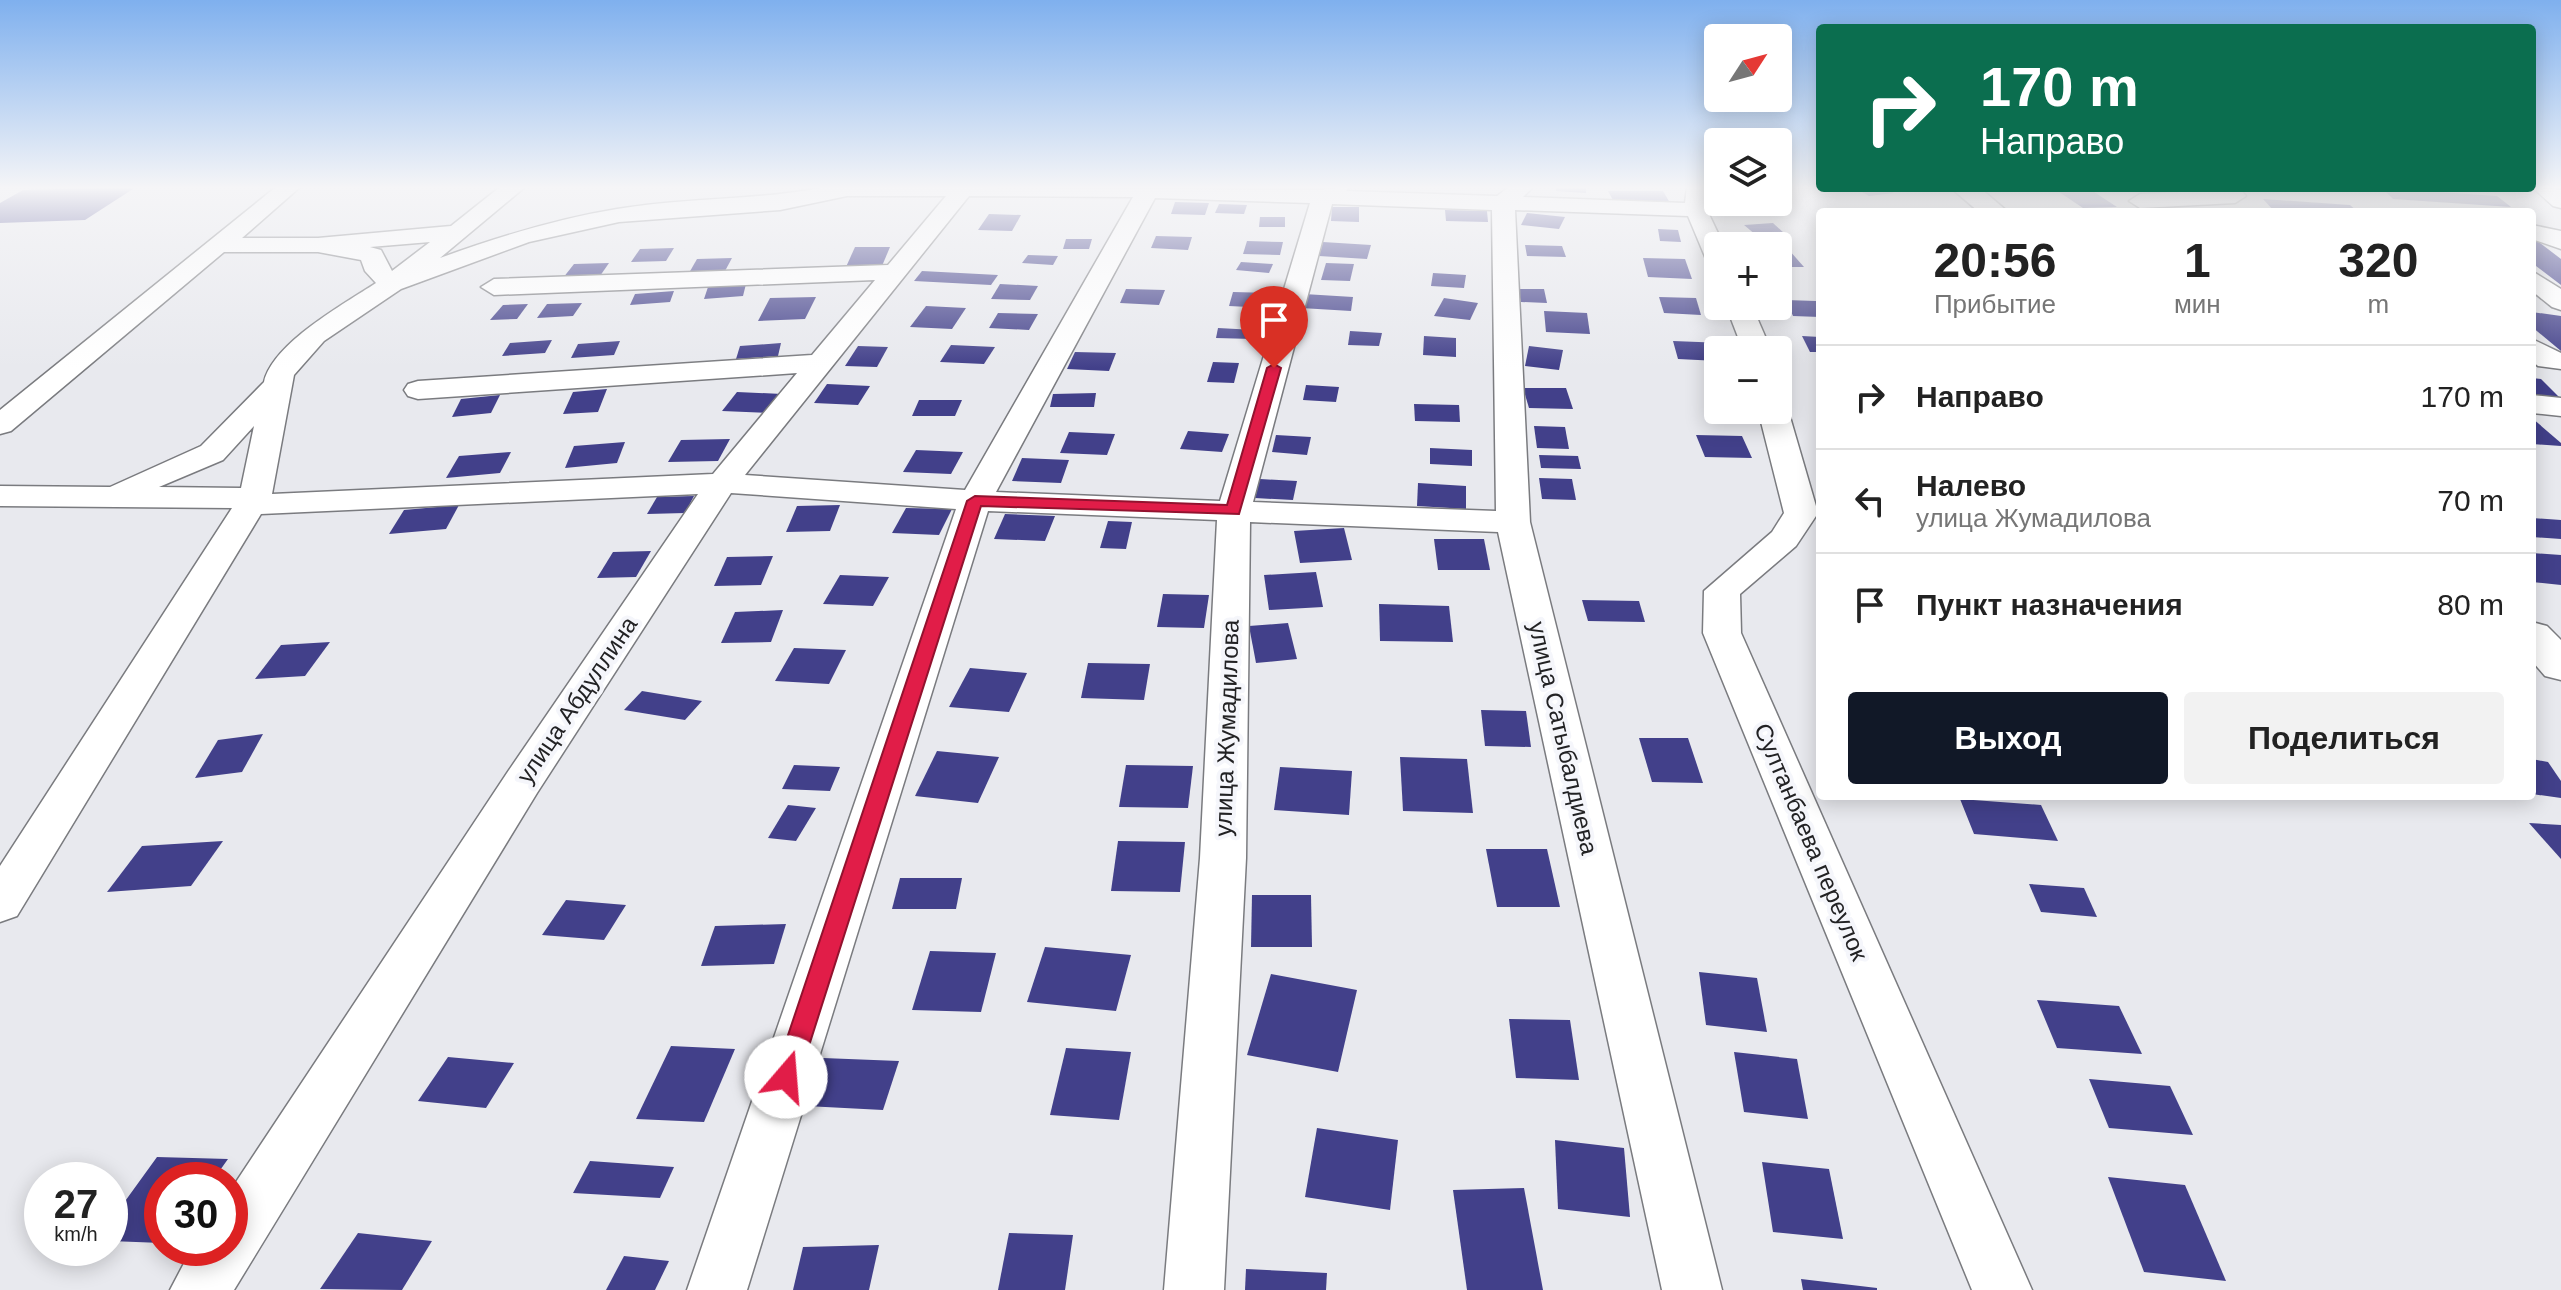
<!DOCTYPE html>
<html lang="ru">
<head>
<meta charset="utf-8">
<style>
  :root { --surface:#fff; --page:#f2f2f2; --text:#222; --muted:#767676; --line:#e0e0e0; --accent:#111827 }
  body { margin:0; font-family:Arial,sans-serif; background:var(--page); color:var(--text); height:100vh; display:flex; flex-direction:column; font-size:30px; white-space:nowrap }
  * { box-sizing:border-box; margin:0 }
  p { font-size:26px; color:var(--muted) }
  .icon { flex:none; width:44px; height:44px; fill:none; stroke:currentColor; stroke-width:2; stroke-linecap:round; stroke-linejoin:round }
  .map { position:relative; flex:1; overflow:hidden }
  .sheet { position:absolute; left:1816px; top:208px; width:720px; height:592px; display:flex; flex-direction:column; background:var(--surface); border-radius:8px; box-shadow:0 4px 20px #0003 }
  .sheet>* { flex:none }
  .banner { position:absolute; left:1816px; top:24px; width:720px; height:168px; border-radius:8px; box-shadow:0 4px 20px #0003; background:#0b6e4f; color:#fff; overflow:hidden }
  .needle { width:52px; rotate:54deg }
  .controls { position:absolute; left:1704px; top:24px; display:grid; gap:16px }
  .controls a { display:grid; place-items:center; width:88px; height:88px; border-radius:8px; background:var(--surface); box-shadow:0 4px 20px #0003; font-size:40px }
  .speed { position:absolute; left:24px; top:1162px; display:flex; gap:16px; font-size:40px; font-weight:700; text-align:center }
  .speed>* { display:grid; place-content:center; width:104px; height:104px; border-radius:50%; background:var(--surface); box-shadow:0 4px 20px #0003; line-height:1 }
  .speed small { font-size:20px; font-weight:400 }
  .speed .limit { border:12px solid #d22; background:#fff; color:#111 }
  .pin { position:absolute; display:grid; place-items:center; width:68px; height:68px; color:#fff; margin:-82px -34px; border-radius:50% 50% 50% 0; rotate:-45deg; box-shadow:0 0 8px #0007 }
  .pin .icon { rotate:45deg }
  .me { position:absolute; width:88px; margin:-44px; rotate:18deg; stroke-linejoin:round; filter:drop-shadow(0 0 6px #0008) }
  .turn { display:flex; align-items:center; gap:28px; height:168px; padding:0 32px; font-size:36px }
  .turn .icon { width:104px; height:104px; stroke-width:2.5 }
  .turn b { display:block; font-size:56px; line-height:68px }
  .eta { display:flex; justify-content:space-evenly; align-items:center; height:136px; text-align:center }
  .eta b { font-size:48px; font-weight:700; line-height:56px }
  .cta { display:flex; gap:16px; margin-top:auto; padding:16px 32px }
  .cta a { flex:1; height:92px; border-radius:8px; background:var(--accent); color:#fff; font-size:32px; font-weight:700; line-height:92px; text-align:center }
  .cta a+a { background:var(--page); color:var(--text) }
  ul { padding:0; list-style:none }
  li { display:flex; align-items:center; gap:24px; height:104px; padding:0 32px; border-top:2px solid var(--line) }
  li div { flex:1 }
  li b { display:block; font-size:30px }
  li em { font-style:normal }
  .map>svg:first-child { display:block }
  .building { fill:#42408a }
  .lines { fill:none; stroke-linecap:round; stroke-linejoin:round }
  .minor-casing { stroke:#7a7b7f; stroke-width:3 }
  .major-casing { stroke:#7a7b7f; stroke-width:3 }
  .minor { fill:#fff; fill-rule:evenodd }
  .major { fill:#fff; fill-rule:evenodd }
  .route { fill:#e11d48; stroke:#92132f; stroke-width:2 }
  .labels { text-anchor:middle; stroke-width:8; stroke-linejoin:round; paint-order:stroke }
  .street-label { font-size:24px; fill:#222224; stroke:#f5f6fb }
</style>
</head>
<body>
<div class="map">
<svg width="2561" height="1290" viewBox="0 0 2561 1290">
  <rect width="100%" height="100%" fill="#e8e9ee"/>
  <g class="building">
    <path d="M136 187 85 220 0 223V203L23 190Z"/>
    <path d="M1556 187H1586V193L1556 191Z"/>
    <path d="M1855 188H1885L1894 193 1869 196Z"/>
    <path d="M2053 188H2088L2117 207 2083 208Z"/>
    <path d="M2382 188 2497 196 2511 207 2393 199Z"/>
    <path d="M1608 191H1663L1670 203 1614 202Z"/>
    <path d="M2263 199 2350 205 2358 212 2274 211Z"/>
    <path d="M1175 202 1209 203 1205 215 1171 214Z"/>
    <path d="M1219 204 1247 205 1244 214 1215 213Z"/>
    <path d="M1332 207H1359V222L1331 221Z"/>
    <path d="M1445 210 1487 211 1488 222 1446 221Z"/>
    <path d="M1527 213 1565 217 1559 229 1521 225Z"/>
    <path d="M989 214 1021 215 1012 231 978 230Z"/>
    <path d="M1260 217H1285V227H1259Z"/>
    <path d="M1773 223 1785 234 1756 235 1744 225Z"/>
    <path d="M1658 229 1678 230 1681 242 1660 241Z"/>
    <path d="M1156 236 1192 237 1188 250 1151 248Z"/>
    <path d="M2532 237 2561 259V285L2532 263Z"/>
    <path d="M1066 239H1092L1089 249H1063Z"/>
    <path d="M1247 241 1283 242 1280 255 1243 254Z"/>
    <path d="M1323 242 1371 245 1367 259 1319 256Z"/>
    <path d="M1525 245 1562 246 1566 257 1527 256Z"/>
    <path d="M855 247H890L882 266 846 267Z"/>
    <path d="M674 248 666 261 631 262 640 249Z"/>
    <path d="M1789 250 1804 267H1778V251Z"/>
    <path d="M1028 255 1058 256 1053 265 1022 263Z"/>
    <path d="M732 258 725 271 689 273 697 259Z"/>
    <path d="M1643 258 1685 259 1692 279 1648 277Z"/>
    <path d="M1241 262 1273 264 1269 273 1236 270Z"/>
    <path d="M609 263 600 276 563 278 574 264Z"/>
    <path d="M1326 263 1354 264 1350 281 1321 280Z"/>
    <path d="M922 271 998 275 991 285 914 281Z"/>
    <path d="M1433 273 1466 275 1464 288 1431 286Z"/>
    <path d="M746 284 743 296 704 299 708 287Z"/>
    <path d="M1000 284 1038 286 1030 300 991 299Z"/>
    <path d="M1126 289 1165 290 1159 305 1120 303Z"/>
    <path d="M1518 289H1544L1547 303 1521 302Z"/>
    <path d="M674 291 670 302 630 305 635 294Z"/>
    <path d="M1233 292 1272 293 1269 308 1229 306Z"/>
    <path d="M1304 294 1353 297 1351 311 1301 308Z"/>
    <path d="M816 297 805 319 758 321 770 298Z"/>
    <path d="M1659 297 1696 298 1701 315 1664 313Z"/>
    <path d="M1444 298 1478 303 1470 320 1434 316Z"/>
    <path d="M1786 300 1816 301 1820 317 1793 316Z"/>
    <path d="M582 303 573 316 537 318 547 304Z"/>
    <path d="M528 304 517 319 490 320 503 305Z"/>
    <path d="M926 306 966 308 952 329 910 327Z"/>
    <path d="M1544 311 1587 313 1590 334 1546 332Z"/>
    <path d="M2532 312 2561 316V351L2532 327Z"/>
    <path d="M998 313 1038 314 1029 330 989 328Z"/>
    <path d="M1218 328 1255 330 1253 339 1216 338Z"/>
    <path d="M1350 331 1382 333 1379 346 1348 345Z"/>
    <path d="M1424 336 1456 338V357L1423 355Z"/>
    <path d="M1802 336 1820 337V352H1810Z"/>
    <path d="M552 340 545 353 502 356 510 343Z"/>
    <path d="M620 341 614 355 571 358 578 344Z"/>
    <path d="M1673 341 1724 343 1726 350H1718V361L1678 359Z"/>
    <path d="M781 343 778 356 736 359 740 346Z"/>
    <path d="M951 345 995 347 984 364 940 362Z"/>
    <path d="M858 346 888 347 877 367 845 366Z"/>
    <path d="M1529 346 1563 350 1559 370 1525 366Z"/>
    <path d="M1075 352 1116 353 1109 371 1067 369Z"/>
    <path d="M1213 362 1239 363 1234 383 1207 382Z"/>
    <path d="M2532 378 2541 379 2561 399 2532 396Z"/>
    <path d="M827 384 870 386 858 405 814 403Z"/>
    <path d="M1306 385 1339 387 1336 402 1303 400Z"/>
    <path d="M1523 388H1566L1573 409 1529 408Z"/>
    <path d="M607 389 598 412 563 414 573 392Z"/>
    <path d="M737 392 782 394 767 413 722 411Z"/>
    <path d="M1096 393 1094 407H1050L1053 394Z"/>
    <path d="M500 395 491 413 452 417 461 399Z"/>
    <path d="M1704 399H1718V410H1738L1742 419 1712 418Z"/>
    <path d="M919 400H962L955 416H912Z"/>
    <path d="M1414 404 1459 405 1460 422 1415 421Z"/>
    <path d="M2532 418 2561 443V446L2532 444Z"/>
    <path d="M1534 426 1565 427 1569 449 1537 448Z"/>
    <path d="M1188 431 1229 434 1222 452 1180 449Z"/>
    <path d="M1069 432 1115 434 1107 455 1060 453Z"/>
    <path d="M1276 435 1311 437 1307 455 1272 452Z"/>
    <path d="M1696 435 1742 436 1752 458 1705 457Z"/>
    <path d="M730 439 718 461 668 462 681 440Z"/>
    <path d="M625 442 617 463 565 468 574 446Z"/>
    <path d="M1430 448 1472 450V466L1430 464Z"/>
    <path d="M916 450 963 452 951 474 903 472Z"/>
    <path d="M511 452 500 473 446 478 459 456Z"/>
    <path d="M1539 455 1578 456 1581 469 1541 468Z"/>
    <path d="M1022 458 1069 460 1061 483 1012 481Z"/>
    <path d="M1539 478 1572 479 1576 500 1542 499Z"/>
    <path d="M1260 479 1297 481 1293 500 1255 498Z"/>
    <path d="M1418 483 1466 486V509L1417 506Z"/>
    <path d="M694 496 685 513 647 514 657 497Z"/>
    <path d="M459 505 446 529 389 534 404 510Z"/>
    <path d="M840 505 830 531 786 532 797 506Z"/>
    <path d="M906 508 952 509 939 535 892 533Z"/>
    <path d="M1005 514 1055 516 1045 541 994 539Z"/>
    <path d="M2532 518 2561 520V539L2532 537Z"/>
    <path d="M1108 521 1132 522 1126 549 1100 548Z"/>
    <path d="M1344 528 1352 560 1300 563 1294 531Z"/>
    <path d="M1434 539H1484L1490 570H1438Z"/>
    <path d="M651 551 636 577 597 578 613 552Z"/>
    <path d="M2532 553 2561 555V585L2532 582Z"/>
    <path d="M773 556 761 585 714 586 727 557Z"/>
    <path d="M1316 572 1323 607 1269 610 1264 575Z"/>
    <path d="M840 575 889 577 873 606 823 604Z"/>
    <path d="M1163 594 1209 595 1204 628 1157 627Z"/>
    <path d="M1582 600 1639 601 1645 622 1588 621Z"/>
    <path d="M1379 604 1449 606 1453 642 1380 641Z"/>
    <path d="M783 610 771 642 721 643 735 612Z"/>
    <path d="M1288 623 1297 659 1256 663 1249 626Z"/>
    <path d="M330 642 305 676 255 679 281 645Z"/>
    <path d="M794 648 846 650 829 684 775 681Z"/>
    <path d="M1088 663 1150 664 1144 700 1081 698Z"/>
    <path d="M970 668 1027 673 1009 712 949 707Z"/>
    <path d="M642 691 702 701 685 720 624 710Z"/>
    <path d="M1481 710 1526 711 1531 747 1485 746Z"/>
    <path d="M263 734 242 772 195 778 218 740Z"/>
    <path d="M1639 738H1688L1703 783 1652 782Z"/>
    <path d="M937 751 999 757 978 803 915 796Z"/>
    <path d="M1400 757 1467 759 1473 813 1403 811Z"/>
    <path d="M2532 759 2548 762 2561 781V798L2532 794Z"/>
    <path d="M794 765 840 767 830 791 782 789Z"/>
    <path d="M1126 765 1193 766 1188 808 1119 807Z"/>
    <path d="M1280 767 1352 771 1349 815 1274 810Z"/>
    <path d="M1960 799 2041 805 2058 841 1974 834Z"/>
    <path d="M788 805 816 808 796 841 768 838Z"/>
    <path d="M2529 823 2561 825V859Z"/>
    <path d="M223 841 191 886 107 892 142 846Z"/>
    <path d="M1118 841 1185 842 1180 892 1111 891Z"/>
    <path d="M1486 849H1547L1560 907H1497Z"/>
    <path d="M900 878H962L956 909H892Z"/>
    <path d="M2029 884 2084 888 2097 917 2041 912Z"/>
    <path d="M1252 895H1311L1312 947H1251Z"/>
    <path d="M566 900 626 905 604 940 542 935Z"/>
    <path d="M786 924 774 964 701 966 715 926Z"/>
    <path d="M1045 947 1131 955 1116 1011 1027 1002Z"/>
    <path d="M930 951 996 953 981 1012 912 1010Z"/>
    <path d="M1699 972 1757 978 1767 1032 1706 1025Z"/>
    <path d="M1271 974 1357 990 1338 1072 1247 1055Z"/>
    <path d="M2037 1000 2119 1006 2142 1054 2057 1048Z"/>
    <path d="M1509 1019 1570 1020 1579 1080 1516 1078Z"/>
    <path d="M671 1046 735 1049 704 1122 636 1119Z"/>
    <path d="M1066 1048 1131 1052 1119 1120 1050 1115Z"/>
    <path d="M1734 1052 1797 1059 1808 1119 1744 1112Z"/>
    <path d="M448 1057 514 1063 486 1108 418 1101Z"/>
    <path d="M823 1058 899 1061 883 1110 806 1106Z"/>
    <path d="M2089 1079 2170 1086 2193 1135 2109 1128Z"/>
    <path d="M1317 1128 1398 1140 1390 1210 1305 1197Z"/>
    <path d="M1555 1140 1624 1148 1630 1217 1558 1209Z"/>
    <path d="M157 1157 228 1159 213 1180H162V1243L110 1241V1222Z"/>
    <path d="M590 1161 674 1167 660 1198 573 1193Z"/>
    <path d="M1762 1162 1829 1169 1843 1239 1773 1232Z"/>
    <path d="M2108 1177 2185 1185 2226 1281 2144 1272Z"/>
    <path d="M1524 1188 1543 1290H1467L1453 1190Z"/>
    <path d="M358 1233 432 1241 402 1290 320 1289Z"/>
    <path d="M1009 1233 1073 1235 1065 1290H998Z"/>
    <path d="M879 1245 869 1290H793L803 1247Z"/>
    <path d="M624 1256 669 1261 655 1290H606Z"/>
    <path d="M1246 1269 1327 1273 1326 1290H1245Z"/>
    <path d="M1801 1279 1877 1288V1290H1803Z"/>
  </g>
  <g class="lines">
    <g class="minor-casing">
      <g id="minor">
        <path d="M276 187H300L242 238H318L451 226 500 187H525L440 258C498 237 556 219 617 209 686 197 756 201 825 187L1318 190 1349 187 1346 191 1497 196 1509 187H1533L1523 197 1685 203 1687 187H1709L1707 210 1724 246H1718V266L1706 259 1688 216 1515 210 1530 522 1722 1290H1662L1498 532 1250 522 1246 858 1224 1290H1164L1200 858 1217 520 988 511 747 1290H687L956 509 731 493 537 793 234 1290H170L192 1248H230V1191L507 773 698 494 261 514 17 916 0 922V866L232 508 0 506V486L110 487 201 446 264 382C273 343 344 304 376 283L365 271 361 260 318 252H224L11 431 0 434V410ZM847 196H946L888 265 494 279 481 287 494 295 875 280 812 355 418 381 408 384 404 390 408 396 418 399 797 373 713 474 272 494 294 375 324 341 401 289 529 242 619 222 780 210ZM969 196 1133 197 965 490 745 475ZM1155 198 1310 203 1220 501 996 492ZM1332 204 1492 210 1496 511 1253 502ZM430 242 392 271 381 250 370 247ZM254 426 241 488 159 487 223 460Z"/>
        <path d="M2532 187 2561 190V208L2553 206Z"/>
        <path d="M2215 188H2239L2246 196 2235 203 2140 208 2129 201 2140 194 2217 190Z"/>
        <path d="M2532 225 2561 231V249L2532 239Z"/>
        <path d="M2532 271 2561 289V310L2552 307 2532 291Z"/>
        <path d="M1726 306H1752L1771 350H1743Z"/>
        <path d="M2532 339 2561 353V369L2538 366 2532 361Z"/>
        <path d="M2532 395 2561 398V416L2532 413Z"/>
        <path d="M1778 402 1788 410 1818 513 1796 546 1740 594 1741 633 2032 1290H1972L1703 633 1704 591 1772 532 1784 513 1758 410H1778Z"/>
      </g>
    </g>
    <g class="major-casing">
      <g id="major">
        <path d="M1951 188H1980L2008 212H1979Z"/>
        <path d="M2532 622 2547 626 2561 640V680L2545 676 2532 661Z"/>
      </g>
    </g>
    <use href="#minor" class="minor"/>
    <use href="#major" class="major"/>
  </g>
  <linearGradient id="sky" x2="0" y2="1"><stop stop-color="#7fb0ee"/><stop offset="0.51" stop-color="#f5f5f7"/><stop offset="1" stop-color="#f5f5f7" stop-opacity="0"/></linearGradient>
  <rect width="2561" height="368" fill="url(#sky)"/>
  <path class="route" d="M1274 364 1281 368 1239 514 981 506 799 1077 795 1085 786 1088 777 1085 774 1077 967 501 975 496 1227 505 1267 368Z"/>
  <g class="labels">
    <g class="street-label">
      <text transform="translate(577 700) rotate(-56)" y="8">улица Абдуллина</text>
      <text transform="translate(1227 728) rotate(-88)" y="8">улица Жумадилова</text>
      <text transform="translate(1563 738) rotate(77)" y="8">улица Сатыбалдиева</text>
      <text transform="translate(1811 842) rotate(67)" y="8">Султанбаева переулок</text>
    </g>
  </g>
</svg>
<div class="controls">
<a><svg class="needle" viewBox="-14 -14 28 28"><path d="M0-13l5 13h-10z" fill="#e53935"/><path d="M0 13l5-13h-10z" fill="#767676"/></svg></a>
<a><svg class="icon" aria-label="layers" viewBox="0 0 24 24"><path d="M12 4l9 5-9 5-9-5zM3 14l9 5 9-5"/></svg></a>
<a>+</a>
<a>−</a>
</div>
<div class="speed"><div>27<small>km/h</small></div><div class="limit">30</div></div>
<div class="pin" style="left:1274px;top:368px;background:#d93025"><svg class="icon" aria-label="arrive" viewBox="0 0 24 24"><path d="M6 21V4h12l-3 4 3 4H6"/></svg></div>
<svg class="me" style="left:786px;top:1077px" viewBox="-20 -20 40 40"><circle r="19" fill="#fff"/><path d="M0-13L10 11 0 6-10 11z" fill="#e11d48"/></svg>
<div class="banner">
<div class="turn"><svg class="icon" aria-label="right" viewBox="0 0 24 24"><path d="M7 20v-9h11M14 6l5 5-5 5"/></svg><div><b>170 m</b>Направо</div></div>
</div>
<section class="sheet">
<div class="eta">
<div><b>20:56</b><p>Прибытие</p></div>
<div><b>1</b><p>мин</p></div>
<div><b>320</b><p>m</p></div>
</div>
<ul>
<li><svg class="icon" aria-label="right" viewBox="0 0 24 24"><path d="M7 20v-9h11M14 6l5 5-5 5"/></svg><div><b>Направо</b></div><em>170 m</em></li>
<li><svg class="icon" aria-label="left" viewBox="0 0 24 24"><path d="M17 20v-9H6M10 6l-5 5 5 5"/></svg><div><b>Налево</b><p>улица Жумадилова</p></div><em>70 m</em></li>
<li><svg class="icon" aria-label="arrive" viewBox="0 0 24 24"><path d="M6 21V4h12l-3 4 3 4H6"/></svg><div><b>Пункт назначения</b></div><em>80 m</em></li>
</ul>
<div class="cta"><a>Выход</a><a>Поделиться</a></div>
</section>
</div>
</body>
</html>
